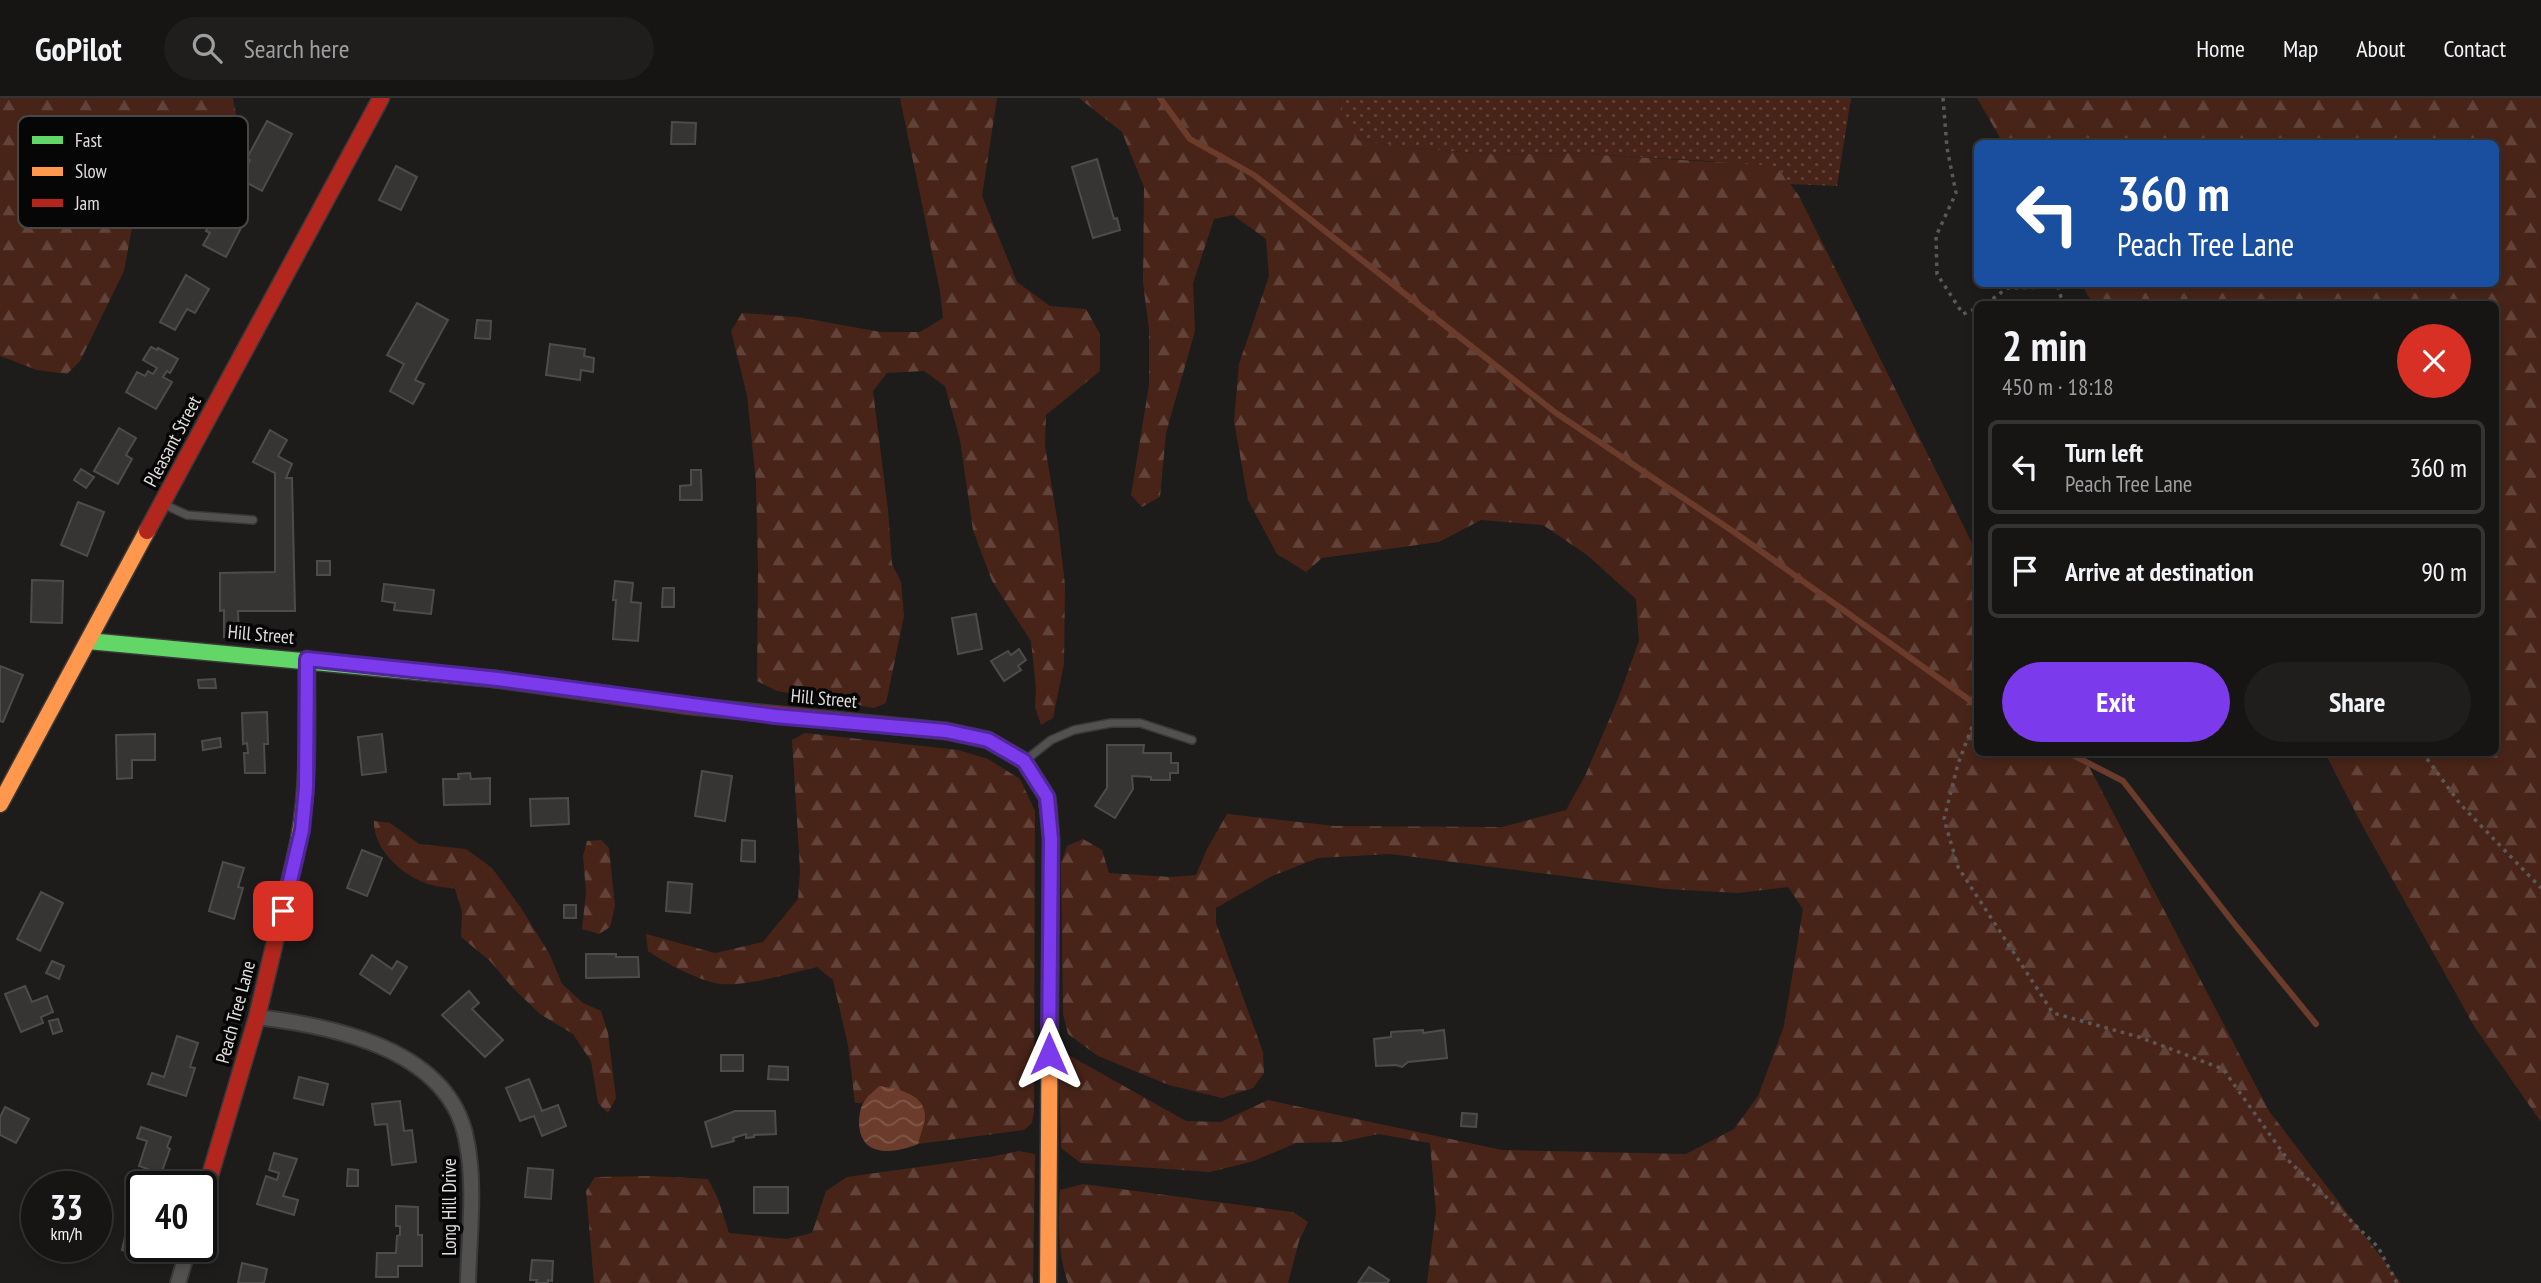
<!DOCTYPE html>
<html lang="en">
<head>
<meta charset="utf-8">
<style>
  :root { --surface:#161514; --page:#1f1e1d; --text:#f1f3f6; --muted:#9e9fa0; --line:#353434; --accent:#7c3aed }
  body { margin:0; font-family:"PT Sans Narrow",sans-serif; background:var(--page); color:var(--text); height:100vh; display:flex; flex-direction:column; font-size:26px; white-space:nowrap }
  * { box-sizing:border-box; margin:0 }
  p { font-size:23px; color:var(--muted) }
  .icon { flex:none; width:38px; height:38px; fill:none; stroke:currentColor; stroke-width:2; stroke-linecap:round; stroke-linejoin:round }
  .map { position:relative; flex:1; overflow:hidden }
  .sheet { position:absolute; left:1974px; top:203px; width:525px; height:455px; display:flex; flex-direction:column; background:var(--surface); border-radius:10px; box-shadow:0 4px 10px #0003,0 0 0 2px var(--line) }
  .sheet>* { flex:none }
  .top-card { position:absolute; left:1974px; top:42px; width:525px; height:147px; border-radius:10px; box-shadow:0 4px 10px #0003,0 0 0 2px var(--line); background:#1a4fa0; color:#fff; overflow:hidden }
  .speed { position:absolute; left:21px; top:1073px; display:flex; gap:14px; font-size:35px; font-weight:700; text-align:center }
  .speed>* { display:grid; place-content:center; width:91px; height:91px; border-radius:50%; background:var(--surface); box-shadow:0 4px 10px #0003,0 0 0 2px var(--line); line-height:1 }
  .speed small { font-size:18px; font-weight:400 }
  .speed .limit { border:4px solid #111; border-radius:10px; background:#fff; color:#111 }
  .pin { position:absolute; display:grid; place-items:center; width:60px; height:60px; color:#fff; margin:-30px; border-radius:14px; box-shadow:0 4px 10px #0006 }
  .me { position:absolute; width:77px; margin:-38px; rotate:0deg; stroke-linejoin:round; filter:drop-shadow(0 0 5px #0008) }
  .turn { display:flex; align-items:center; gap:24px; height:147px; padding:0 28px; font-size:32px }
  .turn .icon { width:91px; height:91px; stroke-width:2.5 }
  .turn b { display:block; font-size:49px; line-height:60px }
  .round { display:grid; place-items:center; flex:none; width:74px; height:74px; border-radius:37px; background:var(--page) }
  .head { display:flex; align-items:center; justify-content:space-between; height:119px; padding:0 28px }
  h1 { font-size:42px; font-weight:700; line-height:52px }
  .primary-button { display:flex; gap:14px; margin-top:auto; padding:14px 28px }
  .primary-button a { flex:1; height:80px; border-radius:42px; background:var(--accent); color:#fff; font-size:28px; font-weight:700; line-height:80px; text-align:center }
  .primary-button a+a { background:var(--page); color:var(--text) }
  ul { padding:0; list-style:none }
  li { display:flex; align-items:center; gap:21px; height:94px; margin:0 14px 10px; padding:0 14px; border:4px solid var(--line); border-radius:10px }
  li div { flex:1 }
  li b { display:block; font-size:26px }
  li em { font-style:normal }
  header { display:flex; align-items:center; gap:42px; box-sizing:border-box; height:98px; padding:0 35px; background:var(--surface); border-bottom:2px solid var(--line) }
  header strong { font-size:33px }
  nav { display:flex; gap:38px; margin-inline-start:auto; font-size:24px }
  .search { width:490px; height:63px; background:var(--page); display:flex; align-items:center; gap:18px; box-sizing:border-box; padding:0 24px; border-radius:38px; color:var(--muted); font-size:26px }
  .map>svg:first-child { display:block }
  .grass { fill:url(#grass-dots) }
  .forest { fill:url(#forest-firs) }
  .water { fill:url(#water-waves) }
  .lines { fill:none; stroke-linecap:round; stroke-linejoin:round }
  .stream { stroke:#6b3c2c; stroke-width:6 }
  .building { fill:#363534; stroke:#4d4c4b; stroke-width:2 }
  .lane-casing { stroke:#3a3939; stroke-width:10 }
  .street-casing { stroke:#3a3939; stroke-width:18 }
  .fast-casing { stroke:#3a3939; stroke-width:19 }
  .slow-casing { stroke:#3a3939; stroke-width:19 }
  .jam-casing { stroke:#3a3939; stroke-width:19 }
  .path { stroke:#5a5958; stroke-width:3.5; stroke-dasharray:3.5 5; stroke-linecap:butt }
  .lane { stroke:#525150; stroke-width:7 }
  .street { stroke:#525150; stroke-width:14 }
  .fast { stroke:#63d668; stroke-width:16 }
  .slow { stroke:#ff974d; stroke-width:16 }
  .jam { stroke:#b3261e; stroke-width:16 }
  .route-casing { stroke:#51269a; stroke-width:18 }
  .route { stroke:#7c3aed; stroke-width:12 }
  .labels { text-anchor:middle; stroke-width:7; stroke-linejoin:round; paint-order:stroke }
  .street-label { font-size:19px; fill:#e0dedd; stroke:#070606 }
  .key { fill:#070606; stroke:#484746; stroke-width:2 }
  .key-label { font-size:19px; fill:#e0dedd }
</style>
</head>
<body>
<header>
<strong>GoPilot</strong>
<div class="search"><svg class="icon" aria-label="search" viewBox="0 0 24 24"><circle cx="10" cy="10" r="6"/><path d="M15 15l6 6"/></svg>Search here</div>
<nav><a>Home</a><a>Map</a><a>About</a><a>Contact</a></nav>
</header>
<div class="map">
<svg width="2541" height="1185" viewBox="0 0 2541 1185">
  <defs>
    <pattern id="grass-dots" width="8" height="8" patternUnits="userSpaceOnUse" patternTransform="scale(1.75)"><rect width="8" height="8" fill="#482418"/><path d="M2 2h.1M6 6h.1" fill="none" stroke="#624339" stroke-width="1.8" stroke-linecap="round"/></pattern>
    <pattern id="forest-firs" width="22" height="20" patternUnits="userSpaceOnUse" patternTransform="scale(1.75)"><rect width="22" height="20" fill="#482418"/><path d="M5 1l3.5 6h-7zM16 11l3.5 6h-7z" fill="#624339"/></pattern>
    <pattern id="water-waves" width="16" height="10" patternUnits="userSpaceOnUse" patternTransform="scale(1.75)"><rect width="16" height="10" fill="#6b3c2c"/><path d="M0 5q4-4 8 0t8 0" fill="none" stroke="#80584a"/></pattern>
  </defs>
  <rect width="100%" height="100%" fill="#1d1c1b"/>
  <path class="grass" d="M1341 0H1851L1837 88 1790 86 1780 72 1709 63 1569 55 1501 57 1404 49 1357 42 1340 18Z"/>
  <g class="forest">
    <path d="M0 0H233L238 27 229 60 203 75 157 87 136 108 124 173 80 263 67 276 37 272 0 258Z"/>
    <path d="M900 0H997L982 98 1017 184 1050 208 1086 211 1100 236V273L1046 317 1045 348 1058 426 1065 487 1064 566 1053 620 1041 627 1035 609 1036 590 1031 543 992 483 973 432 960 342 945 288 924 273 887 275 873 293 888 412 892 466 901 484 904 518 886 605 874 610 777 593 757 583 758 472 756 384 747 297 731 233 742 215 797 219 881 234H920L943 220 940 193Z"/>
    <path d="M1079 0H1341L1340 18 1358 42 1404 49 1501 57 1569 55 1763 67 1780 72 1799 98 1977 455 1978 654 2082 655 2269 1013 2401 1185H1427L1436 1114 1430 1045 1378 1036 1341 1044 1296 1045 1254 1063 1210 1074 1081 1065 1061 1050 1059 972 1065 955 1186 1023 1221 1024 1268 1002 1502 1052 1686 1056 1734 1031 1758 998 1784 928 1803 811 1788 789 1738 795 1666 791 1390 756 1318 760 1272 778 1216 810V825L1263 954 1264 975 1253 990 1222 1000 1169 987 1098 958 1068 936 1063 916 1061 765 1067 748 1083 741 1102 752 1109 775 1170 779 1196 777 1207 751 1227 716 1334 728 1502 729 1566 712 1585 678 1618 601 1639 543 1636 501 1587 457 1543 427 1481 422 1439 444 1322 460 1306 474 1277 456 1248 402 1234 323 1239 266 1269 178 1266 141 1233 117 1214 121 1193 185 1195 233 1166 335 1160 399 1142 409 1131 397 1149 287V231L1143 185 1144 89 1122 34Z"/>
    <path d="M1977 0H2541V1024L2474 928 2361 725 2325 655 2496 654V206H2093L2081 186H2496V46L2003 45Z"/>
    <path d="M805 635 958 652 988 661 1020 681 1035 713 1034 1013 1032 1025 1024 1032 918 1046 925 1017 879 988 862 1005H855L848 947 833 882 817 869C792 875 747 888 722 886 701 884 665 865 648 853L646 836 715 855 763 844 798 801 800 772 792 642Z"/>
    <path d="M374 723 390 725 419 746 466 751 492 770 521 810 550 857 562 886 583 905 601 913 608 935 616 1000 608 1015 598 1005 591 963 573 936 540 916 513 890 490 863 461 839 462 814 455 791C446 789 436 789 428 786 402 777 373 751 374 723Z"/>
    <path d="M601 742 609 750 615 808 610 829 599 836 582 831 586 794 583 758 587 743Z"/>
    <path d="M1019 1053 1035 1056 1033 1185H594L586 1093 595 1079 651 1078 708 1081 718 1101 729 1135 787 1141 812 1135 826 1093 847 1079 990 1059Z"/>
    <path d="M1083 1086 1293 1114 1308 1124 1299 1143 1288 1185H1068C1058 1158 1058 1121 1060 1092Z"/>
  </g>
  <path class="water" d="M879 988C896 990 926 996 925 1019 924 1028 920 1038 918 1046 894 1056 860 1060 859 1025 859 1019 860 1009 864 1004 867 998 874 993 879 988Z"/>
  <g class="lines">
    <g class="stream">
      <path d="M1160 0 1190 41 1254 77 1556 315 1734 434 1978 608"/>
      <path d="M2067 654 2123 683 2236 828 2316 926"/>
    </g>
  </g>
  <g class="building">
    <path d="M267 23 292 36 262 93 240 81 250 62 247 60Z"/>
    <path d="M672 24 696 25 695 46H671Z"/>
    <path d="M1097 61 1114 121 1117 120 1120 132 1093 140 1072 69Z"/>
    <path d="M396 68 417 79 401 112 379 102Z"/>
    <path d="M229 102 246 111 240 123 236 120 233 126 241 130 226 159 203 147 210 135 206 133 211 122 216 125Z"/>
    <path d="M186 177 209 191 195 215 187 211 175 232 160 224Z"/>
    <path d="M417 205 448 222 415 282 424 286 413 306 390 293 404 266 387 257Z"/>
    <path d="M477 222 491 223 490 241 475 240Z"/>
    <path d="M550 246 585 251 584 258 594 260 593 274 581 272 580 282 546 277Z"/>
    <path d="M151 249 157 252 158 250 178 261 170 275 167 273 163 279 172 284 156 311 126 294 137 274 145 278 148 273 153 276 157 270 143 262Z"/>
    <path d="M119 330 136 340 126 357 132 361 118 386 94 373Z"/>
    <path d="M270 332 287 342 278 358 292 366 286 380H292L295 513H238L239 539H224V512L220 513V475L275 474V375L253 364Z"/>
    <path d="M81 371 94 379 86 390 74 382Z"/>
    <path d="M691 372H701L702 402H680V388L691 387Z"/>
    <path d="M78 404 104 414 87 458 61 447Z"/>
    <rect x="317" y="463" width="13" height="14"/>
    <path d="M32 482 63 483 62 525 31 524Z"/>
    <path d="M615 483 633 485 631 504 641 505 638 543 613 541 616 502H613Z"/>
    <path d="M384 486 434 492 431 516 394 512 395 505 382 503Z"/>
    <path d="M663 490H674V509H662Z"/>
    <path d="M976 516 982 551 958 556 952 520Z"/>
    <path d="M1019 551 1026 562 1018 568 1021 572 1004 583 991 563 1008 553 1011 557Z"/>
    <path d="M0 568 23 577 3 624 0 623Z"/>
    <path d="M215 581 216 590H199L198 582Z"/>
    <path d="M267 614 268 646H264L265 675H245L244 655H248L247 645 243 646 242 615Z"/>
    <path d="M155 636V662H132V680L117 681 116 637Z"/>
    <path d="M382 636 386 674 362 677 358 639Z"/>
    <path d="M220 640 221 649 203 652 202 643Z"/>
    <path d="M1107 647H1144L1143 655H1171V665H1178V675H1170V682H1151V679L1132 678 1133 691 1115 720 1095 708 1107 690Z"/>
    <path d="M702 673 732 678 725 723 695 718Z"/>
    <path d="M470 675 471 681 490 680V706L444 707 443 681H459L458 676Z"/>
    <path d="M568 700 569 726 531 728 530 701Z"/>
    <path d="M742 742 755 743V764L741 763Z"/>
    <path d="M362 752 382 760 367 798 347 790Z"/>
    <path d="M223 764 244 770 238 789 243 790 234 821 209 813Z"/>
    <path d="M668 784 692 786 690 815 666 813Z"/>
    <path d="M41 794 63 805 40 853 17 841Z"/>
    <rect x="564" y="807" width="12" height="13"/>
    <path d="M586 856H616V859H638L639 879 586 880Z"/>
    <path d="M372 857 392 871 397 863 407 869 390 896 360 876Z"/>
    <path d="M52 863 64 868 59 881 46 875Z"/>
    <path d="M25 888 32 904 47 898 53 914 41 919 43 925 21 934 5 896Z"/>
    <path d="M469 893 479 905 472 911 503 942 485 959 442 917Z"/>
    <path d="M58 921 62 933 53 936 49 923Z"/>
    <path d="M1423 932V935L1444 932 1447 960 1408 964 1402 969 1396 967 1376 968 1374 941 1391 939V934Z"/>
    <path d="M177 938 198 945 190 969 195 970 186 998 148 986 152 975 164 979Z"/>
    <rect x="721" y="957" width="22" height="16"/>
    <path d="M769 968 788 969V982L768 981Z"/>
    <path d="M299 979 328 986 323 1007 294 1000Z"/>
    <path d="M529 981 542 1013 558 1007 566 1028 542 1038 534 1018 520 1023 506 990Z"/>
    <path d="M400 1003 404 1033 412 1032 416 1064 392 1067 387 1026 375 1027 372 1006Z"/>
    <path d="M5 1009 29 1021 16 1045 0 1037V1019Z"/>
    <path d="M735 1013H775L776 1036 754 1037V1039L746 1040V1036L733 1040 734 1043 712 1049 705 1024Z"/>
    <path d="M1462 1015 1477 1016 1476 1029 1461 1028Z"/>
    <path d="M141 1029 171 1039 167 1049 170 1051 161 1076 139 1068 147 1043 137 1040Z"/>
    <path d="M274 1055 297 1061 283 1098 298 1102 294 1117 257 1106 266 1078 277 1082 279 1075 269 1072Z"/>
    <path d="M528 1070 553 1072 551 1101 525 1099Z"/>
    <path d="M348 1071 358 1072V1088H347Z"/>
    <rect x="754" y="1089" width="34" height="26"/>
    <path d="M396 1108 418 1109V1137H422V1168H398V1179H376L377 1155H396L397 1138 400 1137V1128H396Z"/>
    <path d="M128 1126 142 1129V1148H147L145 1157 122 1152Z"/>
    <path d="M532 1162 553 1163 552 1183 548 1182V1185H536L537 1182H530Z"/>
    <path d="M242 1165 267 1171 264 1185H238Z"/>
    <path d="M1369 1169 1389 1182 1387 1185H1358Z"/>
  </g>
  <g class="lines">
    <g class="lane-casing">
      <g id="lane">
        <path d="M163 406 187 417 253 422"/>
        <path d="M1027 661 1051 642 1074 632 1111 625H1140L1192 642"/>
      </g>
    </g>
    <g class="street-casing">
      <g id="street">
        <path d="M257 919C333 928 448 951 466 1040 476 1086 469 1138 468 1185"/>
        <path d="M178 1185 189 1148"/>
      </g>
    </g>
    <g class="fast-casing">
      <path id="fast" d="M88 543 495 581"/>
    </g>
    <g class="slow-casing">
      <g id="slow">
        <path d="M0 706 147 433"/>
        <path d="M1048 708 1051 741 1048 1185"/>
        <path d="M295 760C311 695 306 628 307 561"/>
      </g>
    </g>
    <g class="jam-casing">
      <g id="jam">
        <path d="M147 433 381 0"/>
        <path d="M495 581 690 608 946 633 988 642 1024 663 1047 699 1048 708"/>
        <path d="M201 1108 257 919 295 760"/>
      </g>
    </g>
    <g class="path">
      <path d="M1943 0 1947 50 1956 95 1936 138 1937 176 1963 216 1978 210"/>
      <path d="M1986 206 2007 190 2058 189 2063 206"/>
      <path d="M1978 613 1958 666 1944 721 1958 769 2053 915 2139 939 2223 971 2288 1062 2378 1149 2397 1185"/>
      <path d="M2422 654 2461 707 2541 790"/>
    </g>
    <use href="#lane" class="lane"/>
    <use href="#street" class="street"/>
    <use href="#fast" class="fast"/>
    <use href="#slow" class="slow"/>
    <use href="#jam" class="jam"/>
  </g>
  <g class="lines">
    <g class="route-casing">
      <path id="route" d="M283 813 302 732 306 690 307 561 498 581 775 618 946 633 988 642 1024 663 1047 699 1051 741 1049 956"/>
    </g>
    <use href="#route" class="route"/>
  </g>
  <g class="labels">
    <g class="street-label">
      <text transform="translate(172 343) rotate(-62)" y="7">Pleasant Street</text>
      <text transform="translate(261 536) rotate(5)" y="7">Hill Street</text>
      <text transform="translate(824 600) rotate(5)" y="7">Hill Street</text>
      <text transform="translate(235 914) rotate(-75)" y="7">Peach Tree Lane</text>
      <text transform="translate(449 1109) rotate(-90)" y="7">Long Hill Drive</text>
    </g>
  </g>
  <rect x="18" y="18" width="230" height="112" rx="10" class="key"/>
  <rect x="32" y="38" width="31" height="8" fill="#63d668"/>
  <rect x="32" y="69" width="31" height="9" fill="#ff974d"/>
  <rect x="32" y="101" width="31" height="8" fill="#b3261e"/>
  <g class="key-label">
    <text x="75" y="49">Fast</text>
    <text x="75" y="80">Slow</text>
    <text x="75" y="112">Jam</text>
  </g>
</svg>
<div class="speed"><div>33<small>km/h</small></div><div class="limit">40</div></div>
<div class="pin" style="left:283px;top:813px;background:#d93025"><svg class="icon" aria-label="arrive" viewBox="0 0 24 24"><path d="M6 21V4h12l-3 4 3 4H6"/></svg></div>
<svg class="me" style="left:1049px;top:956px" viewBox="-20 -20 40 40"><path d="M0-17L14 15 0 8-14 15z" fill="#7c3aed" stroke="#fff" stroke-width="4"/></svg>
<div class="top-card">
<div class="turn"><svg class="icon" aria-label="left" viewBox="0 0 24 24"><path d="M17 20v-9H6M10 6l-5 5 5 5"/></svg><div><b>360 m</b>Peach Tree Lane</div></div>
</div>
<section class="sheet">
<div class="head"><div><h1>2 min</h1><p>450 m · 18:18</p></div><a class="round" style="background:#d93025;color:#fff"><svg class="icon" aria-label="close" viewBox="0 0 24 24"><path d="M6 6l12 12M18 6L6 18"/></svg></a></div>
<ul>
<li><svg class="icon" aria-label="left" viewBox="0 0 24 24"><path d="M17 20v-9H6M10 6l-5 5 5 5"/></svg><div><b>Turn left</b><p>Peach Tree Lane</p></div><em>360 m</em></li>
<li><svg class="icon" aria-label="arrive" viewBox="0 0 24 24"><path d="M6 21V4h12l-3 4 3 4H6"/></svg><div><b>Arrive at destination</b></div><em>90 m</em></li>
</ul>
<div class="primary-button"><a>Exit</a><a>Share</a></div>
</section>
</div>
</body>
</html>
